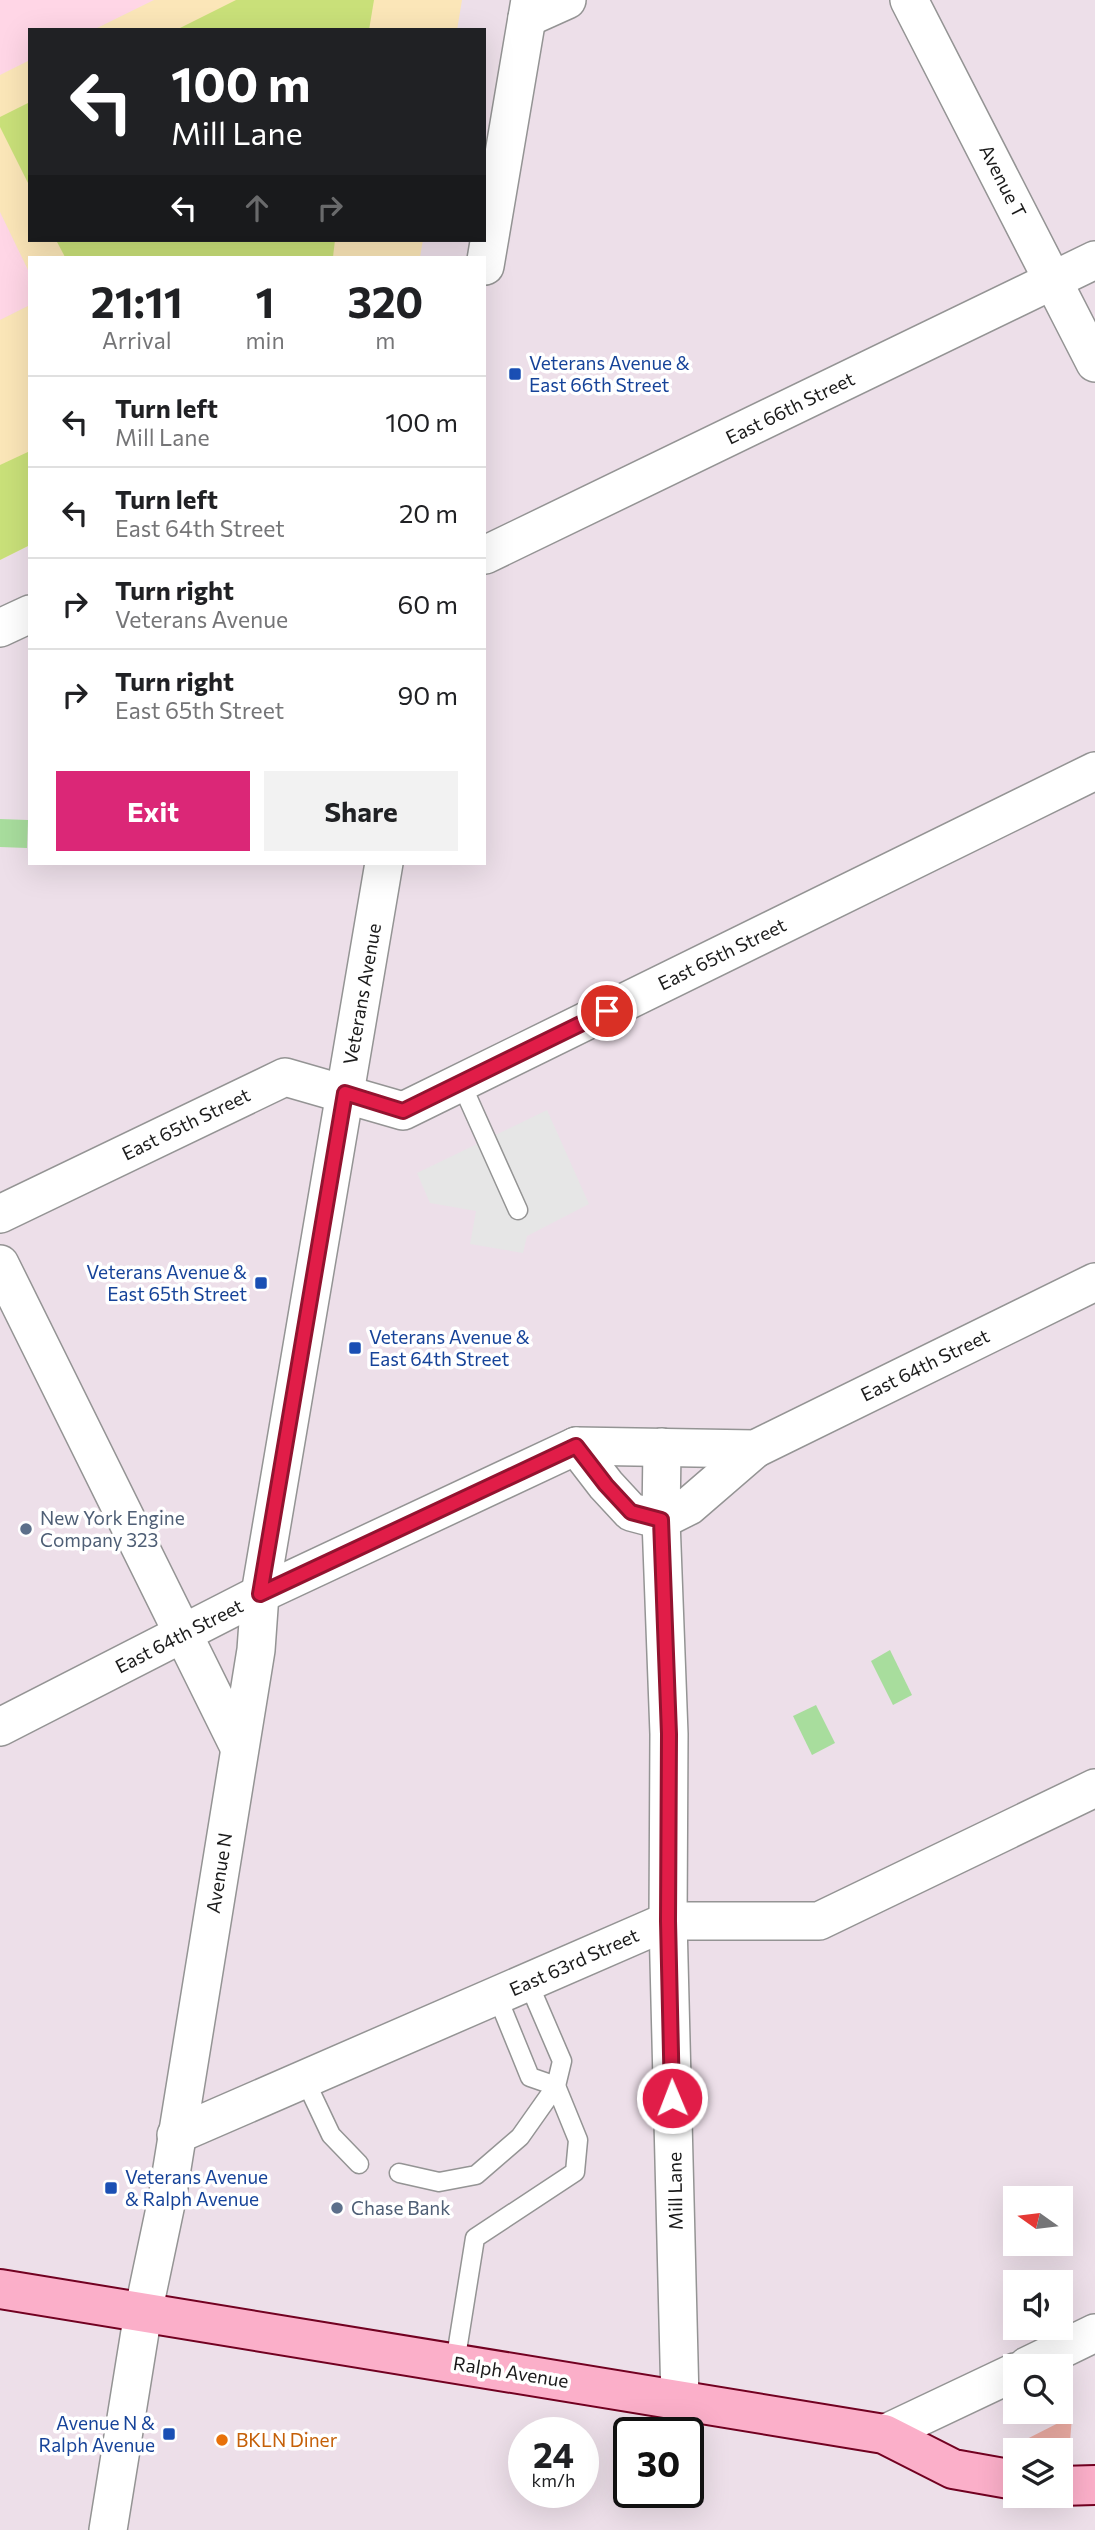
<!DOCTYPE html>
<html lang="en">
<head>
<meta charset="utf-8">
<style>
  :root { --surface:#fff; --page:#f2f2f2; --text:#202124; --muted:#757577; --line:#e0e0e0; --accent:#db2777 }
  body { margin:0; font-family:Commissioner,sans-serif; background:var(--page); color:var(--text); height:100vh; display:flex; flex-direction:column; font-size:26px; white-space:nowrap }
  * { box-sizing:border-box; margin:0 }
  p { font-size:23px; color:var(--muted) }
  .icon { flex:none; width:38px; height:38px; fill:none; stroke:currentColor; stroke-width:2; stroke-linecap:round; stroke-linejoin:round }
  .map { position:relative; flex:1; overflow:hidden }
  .drawer { position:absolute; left:28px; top:256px; width:458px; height:609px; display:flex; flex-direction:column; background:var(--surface); border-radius:0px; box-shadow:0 7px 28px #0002 }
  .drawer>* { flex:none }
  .banner { position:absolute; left:28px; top:28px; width:458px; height:214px; border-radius:0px; box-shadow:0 7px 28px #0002; background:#202124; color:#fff; overflow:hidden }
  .needle { width:46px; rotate:284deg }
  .tools { position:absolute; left:1003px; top:2186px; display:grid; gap:14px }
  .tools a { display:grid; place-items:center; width:70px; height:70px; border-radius:0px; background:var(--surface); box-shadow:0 7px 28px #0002; font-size:35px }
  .speed { position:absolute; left:508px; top:2417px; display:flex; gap:14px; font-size:35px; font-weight:700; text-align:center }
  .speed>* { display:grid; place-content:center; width:91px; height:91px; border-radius:50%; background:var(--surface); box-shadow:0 7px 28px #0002; line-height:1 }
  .speed small { font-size:18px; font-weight:400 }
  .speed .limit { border:4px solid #111; border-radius:10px; background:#fff; color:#111 }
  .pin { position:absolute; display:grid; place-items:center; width:60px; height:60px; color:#fff; margin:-30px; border:4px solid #fff; border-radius:50%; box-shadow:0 2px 7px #0007 }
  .me { position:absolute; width:77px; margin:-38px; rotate:359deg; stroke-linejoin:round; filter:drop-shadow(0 0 5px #0008) }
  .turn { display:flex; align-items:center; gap:24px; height:147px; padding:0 28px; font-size:32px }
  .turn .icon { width:91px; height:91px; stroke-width:2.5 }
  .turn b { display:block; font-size:49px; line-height:60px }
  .lanes { display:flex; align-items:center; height:66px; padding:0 28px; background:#0003; justify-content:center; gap:35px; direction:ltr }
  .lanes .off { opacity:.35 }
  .eta { display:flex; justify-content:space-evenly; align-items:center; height:119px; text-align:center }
  .eta b { font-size:42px; font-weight:700; line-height:49px }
  .button { display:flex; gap:14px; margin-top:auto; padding:14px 28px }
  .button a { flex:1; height:80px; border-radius:0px; background:var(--accent); color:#fff; font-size:28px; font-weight:700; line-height:80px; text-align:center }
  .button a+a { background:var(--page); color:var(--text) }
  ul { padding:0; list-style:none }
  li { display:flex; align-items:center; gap:21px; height:91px; padding:0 28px; border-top:2px solid var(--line) }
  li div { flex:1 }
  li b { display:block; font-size:26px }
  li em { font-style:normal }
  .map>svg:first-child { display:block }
  .education { fill:#ffd6e6 }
  .grass { fill:#eaaba2 }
  .park { fill:#fbe6b8 }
  .pitch { fill:#c9e079 }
  .parking { fill:#e6e6e6 }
  .water { fill:#a8dd9d }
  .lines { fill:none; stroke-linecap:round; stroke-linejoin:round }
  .service-casing { stroke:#949494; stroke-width:21 }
  .minor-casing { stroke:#949494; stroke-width:40 }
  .secondary-casing { stroke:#720121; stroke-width:42 }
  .service { stroke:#fff; stroke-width:18 }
  .minor { stroke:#fff; stroke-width:37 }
  .secondary { stroke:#fbafc9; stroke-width:38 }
  .route-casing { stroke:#92132f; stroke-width:18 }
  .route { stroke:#e11d48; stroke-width:12 }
  .transit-dot { fill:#1a4fb4; stroke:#fff; stroke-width:2.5 }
  .service-dot { fill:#5c6f8a; stroke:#fff; stroke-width:2.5 }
  .food-dot { fill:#e8710a; stroke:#fff; stroke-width:2.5 }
  .labels { text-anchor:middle; stroke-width:7; stroke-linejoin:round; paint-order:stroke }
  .street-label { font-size:19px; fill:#1a1a1a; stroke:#fff }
  .transit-label { font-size:19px; fill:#164399; stroke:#fff; text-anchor:start }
  .service-label { font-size:19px; fill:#4e5e75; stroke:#fff; text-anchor:start }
  .food-label { font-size:19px; fill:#c56008; stroke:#fff; text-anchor:start }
</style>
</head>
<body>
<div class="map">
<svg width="1095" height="2530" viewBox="0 0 1095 2530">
  <rect width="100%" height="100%" fill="#eddfe9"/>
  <g class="education">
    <path d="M0 0H154L93 30H30V60L0 75Z"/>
    <path d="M0 212 30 274V305L0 320Z"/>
  </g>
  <path class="grass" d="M1072 2416 1069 2456 1061 2454 1060 2450H1039L1015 2445Z"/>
  <g class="park">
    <path d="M154 0H462L457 30H93Z"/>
    <path d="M30 60V240H423L420 257H30V274L0 212V75Z"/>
    <path d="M30 305V545L0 560V320Z"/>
  </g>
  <g class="pitch">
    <path d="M236 0H374L369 30H176Z"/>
    <path d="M30 102V187L0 127V117Z"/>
    <path d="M56 240H335L333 257H65Z"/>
    <path d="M30 451V545L0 560V465Z"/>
  </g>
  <path class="parking" d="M547 1110 589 1204 527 1236 523 1253 470 1244 476 1211 430 1203 417 1173Z"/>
  <g class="water">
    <path d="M0 819 28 820 27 848 0 847Z"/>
    <path d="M890 1650 912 1695 893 1705 871 1661Z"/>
    <path d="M816 1705 835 1743 812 1755 793 1716Z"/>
  </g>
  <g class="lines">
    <g class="service-casing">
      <g id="service">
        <path d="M461 1083 518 1210"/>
        <path d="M305 2080 331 2135 359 2164"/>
        <path d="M399 2173 439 2182 476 2175 520 2137 556 2086 562 2061 528 1982"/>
        <path d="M455 2363 475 2238 575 2172 578 2140 556 2086 530 2077 497 1996"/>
      </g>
    </g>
    <g class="minor-casing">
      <g id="minor">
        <path d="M909 0 1095 363"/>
        <path d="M527 18 567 0"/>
        <path d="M485 266 530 0"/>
        <path d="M485 555 1095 260"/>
        <path d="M0 628 30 614"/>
        <path d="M0 1214 285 1077 403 1111 1095 771"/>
        <path d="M0 1264 239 1747"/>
        <path d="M576 1446 606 1485 631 1512 661 1520 669 1734 668 1921 680 2400"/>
        <path d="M662 1447 661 1520 689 1506 755 1449"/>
        <path d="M0 1727 260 1594 576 1446 755 1449 1095 1282"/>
        <path d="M176 2135 668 1921H819L1095 1788"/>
        <path d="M1027 2366 1095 2333"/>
        <path d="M884 2434 1015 2372"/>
        <path d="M108 2530 143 2313 167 2199 256 1650 260 1594 384 863"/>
      </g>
    </g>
    <g class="secondary-casing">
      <g id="secondary">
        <path d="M0 2289 884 2434 953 2469 1015 2480"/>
        <path d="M1060 2486 1095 2485"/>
      </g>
    </g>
    <use href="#service" class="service"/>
    <use href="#minor" class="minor"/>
    <use href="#secondary" class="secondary"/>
  </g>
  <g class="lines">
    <g class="route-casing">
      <path id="route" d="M607 1011 403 1111 345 1093 260 1594 576 1446 606 1485 631 1512 661 1520 669 1734 668 1921 672 2098"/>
    </g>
    <use href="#route" class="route"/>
  </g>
  <g class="transit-dot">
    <rect x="508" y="367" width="14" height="14" rx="3.5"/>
    <rect x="254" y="1276" width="14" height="14" rx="3.5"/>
    <rect x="348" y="1341" width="14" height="14" rx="3.5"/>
    <rect x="104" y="2181" width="14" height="14" rx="3.5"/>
    <rect x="162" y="2427" width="14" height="14" rx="3.5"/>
  </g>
  <g class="service-dot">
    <circle cx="26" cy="1529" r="7"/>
    <circle cx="337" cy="2208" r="7"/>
  </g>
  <circle class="food-dot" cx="222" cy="2440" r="7"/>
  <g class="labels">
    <g class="street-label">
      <text transform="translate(1003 181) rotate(63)" y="7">Avenue T</text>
      <text transform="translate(790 408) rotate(-26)" y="7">East 66th Street</text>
      <text transform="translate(722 954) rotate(-26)" y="7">East 65th Street</text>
      <text transform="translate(362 994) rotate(-80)" y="7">Veterans Avenue</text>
      <text transform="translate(186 1124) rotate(-26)" y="7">East 65th Street</text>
      <text transform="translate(925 1365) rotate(-26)" y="7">East 64th Street</text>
      <text transform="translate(179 1636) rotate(-27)" y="7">East 64th Street</text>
      <text transform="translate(219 1873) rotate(-81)" y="7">Avenue N</text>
      <text transform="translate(574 1962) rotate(-24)" y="7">East 63rd Street</text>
      <text transform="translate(675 2191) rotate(-91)" y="7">Mill Lane</text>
      <text transform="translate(511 2372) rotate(9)" y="7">Ralph Avenue</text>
    </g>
    <g class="transit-label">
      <text x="529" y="370">Veterans Avenue &amp;<tspan x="529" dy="22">East 66th Street</tspan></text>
      <text x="247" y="1279" text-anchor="end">Veterans Avenue &amp;<tspan x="247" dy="22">East 65th Street</tspan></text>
      <text x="369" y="1344">Veterans Avenue &amp;<tspan x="369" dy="22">East 64th Street</tspan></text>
      <text x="125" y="2184">Veterans Avenue<tspan x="125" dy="22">&amp; Ralph Avenue</tspan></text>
      <text x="155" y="2430" text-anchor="end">Avenue N &amp;<tspan x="155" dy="22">Ralph Avenue</tspan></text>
    </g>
    <g class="service-label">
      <text x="40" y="1525">New York Engine<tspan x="40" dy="22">Company 323</tspan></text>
      <text x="351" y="2215">Chase Bank</text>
    </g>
    <g class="food-label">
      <text x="236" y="2447">BKLN Diner</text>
    </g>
  </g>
</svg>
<div class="tools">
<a><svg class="needle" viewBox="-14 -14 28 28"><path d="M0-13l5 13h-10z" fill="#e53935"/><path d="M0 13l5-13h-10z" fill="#757577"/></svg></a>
<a><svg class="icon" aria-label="sound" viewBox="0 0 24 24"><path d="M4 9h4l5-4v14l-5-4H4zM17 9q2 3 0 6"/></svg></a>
<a><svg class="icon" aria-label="search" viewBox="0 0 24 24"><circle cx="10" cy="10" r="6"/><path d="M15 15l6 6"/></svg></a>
<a><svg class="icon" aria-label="layers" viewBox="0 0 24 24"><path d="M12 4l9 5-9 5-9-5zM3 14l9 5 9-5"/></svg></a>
</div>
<div class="speed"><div>24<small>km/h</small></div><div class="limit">30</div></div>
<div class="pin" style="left:607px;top:1011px;background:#d93025"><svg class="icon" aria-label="arrive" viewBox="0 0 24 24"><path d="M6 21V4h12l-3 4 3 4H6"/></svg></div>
<svg class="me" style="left:672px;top:2098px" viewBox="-20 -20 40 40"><circle r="17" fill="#e11d48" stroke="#fff" stroke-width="3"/><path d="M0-11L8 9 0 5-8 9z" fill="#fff"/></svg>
<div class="banner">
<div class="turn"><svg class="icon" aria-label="left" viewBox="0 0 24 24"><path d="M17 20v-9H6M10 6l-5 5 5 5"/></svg><div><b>100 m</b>Mill Lane</div></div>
<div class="lanes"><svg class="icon" aria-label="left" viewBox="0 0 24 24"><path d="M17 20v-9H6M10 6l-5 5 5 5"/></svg><svg class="icon off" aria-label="ahead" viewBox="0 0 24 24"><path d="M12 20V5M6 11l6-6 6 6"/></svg><svg class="icon off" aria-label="right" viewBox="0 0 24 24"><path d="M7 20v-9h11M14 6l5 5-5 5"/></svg></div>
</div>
<section class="drawer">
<div class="eta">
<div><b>21:11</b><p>Arrival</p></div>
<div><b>1</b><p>min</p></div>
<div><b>320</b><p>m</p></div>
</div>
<ul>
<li><svg class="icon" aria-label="left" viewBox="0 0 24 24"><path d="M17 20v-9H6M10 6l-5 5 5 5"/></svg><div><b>Turn left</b><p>Mill Lane</p></div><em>100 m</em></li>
<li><svg class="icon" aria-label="left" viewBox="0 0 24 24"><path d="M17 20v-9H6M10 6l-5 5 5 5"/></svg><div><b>Turn left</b><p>East 64th Street</p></div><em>20 m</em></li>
<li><svg class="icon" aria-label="right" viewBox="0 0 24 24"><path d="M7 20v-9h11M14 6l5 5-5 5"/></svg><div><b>Turn right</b><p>Veterans Avenue</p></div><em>60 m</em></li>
<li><svg class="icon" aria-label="right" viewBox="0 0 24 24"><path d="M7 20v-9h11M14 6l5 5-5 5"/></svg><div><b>Turn right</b><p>East 65th Street</p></div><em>90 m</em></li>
</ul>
<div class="button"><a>Exit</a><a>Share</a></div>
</section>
</div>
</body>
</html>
